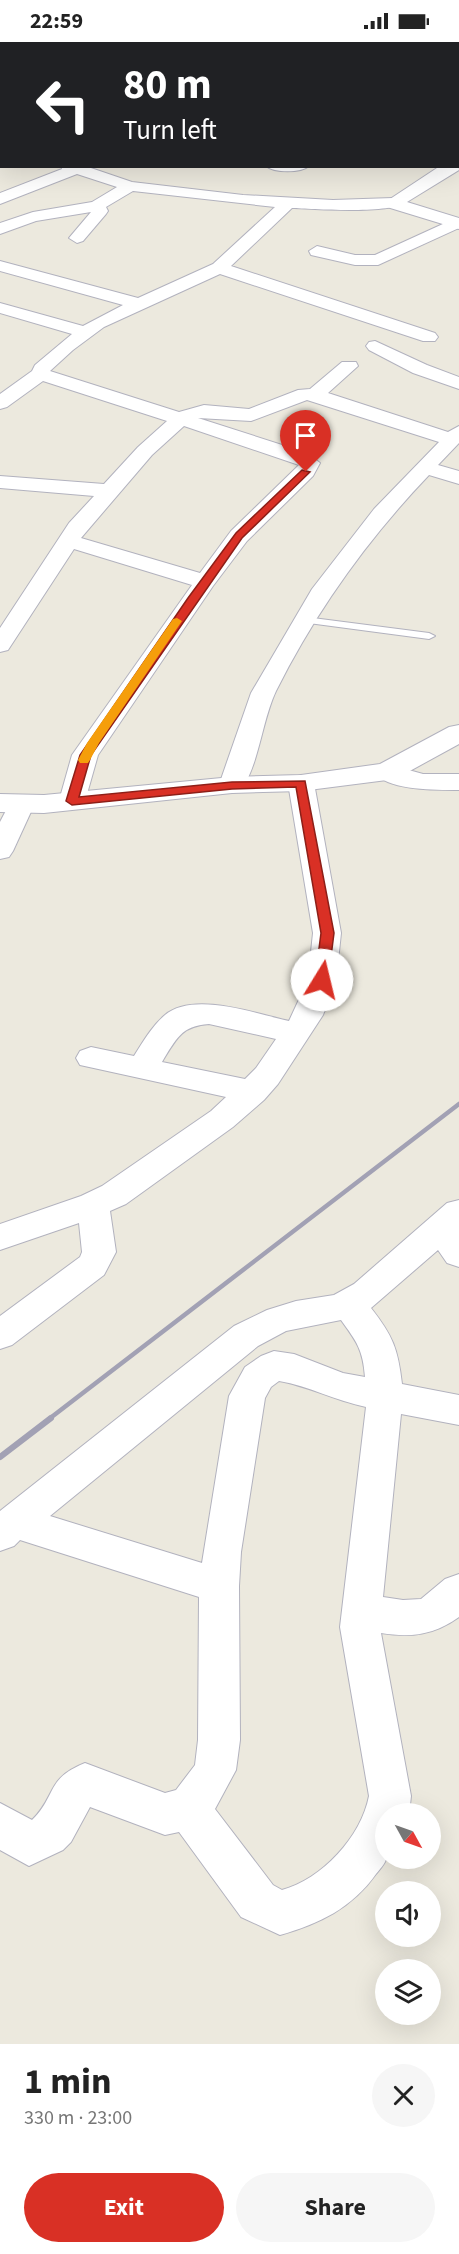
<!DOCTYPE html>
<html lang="en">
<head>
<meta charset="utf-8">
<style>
  :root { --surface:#fff; --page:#f6f6f6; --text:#222; --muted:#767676; --accent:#d93025 }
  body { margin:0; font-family:"Source Sans 3",sans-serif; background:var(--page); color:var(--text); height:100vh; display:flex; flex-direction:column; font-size:22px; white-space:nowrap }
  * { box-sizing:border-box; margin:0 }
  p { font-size:20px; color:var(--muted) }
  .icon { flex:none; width:33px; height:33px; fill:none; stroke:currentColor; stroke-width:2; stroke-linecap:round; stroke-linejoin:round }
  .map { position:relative; height:2002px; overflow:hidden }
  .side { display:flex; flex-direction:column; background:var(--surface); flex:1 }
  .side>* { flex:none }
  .guide { position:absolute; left:0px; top:0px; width:459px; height:126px; box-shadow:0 6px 24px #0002; background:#202124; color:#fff; overflow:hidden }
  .needle { width:39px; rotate:130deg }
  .fabs { position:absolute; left:375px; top:1761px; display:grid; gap:12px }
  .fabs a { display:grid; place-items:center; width:66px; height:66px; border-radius:50%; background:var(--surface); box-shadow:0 6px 24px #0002; font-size:30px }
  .pin { position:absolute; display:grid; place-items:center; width:51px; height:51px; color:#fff; margin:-62px -26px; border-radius:50% 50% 50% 0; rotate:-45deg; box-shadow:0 0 6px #0007 }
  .pin .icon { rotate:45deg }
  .me { position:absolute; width:66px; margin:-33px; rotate:9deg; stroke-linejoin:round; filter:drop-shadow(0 0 4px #0008) }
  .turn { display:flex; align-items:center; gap:21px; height:126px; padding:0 24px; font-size:27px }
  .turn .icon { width:78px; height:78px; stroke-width:2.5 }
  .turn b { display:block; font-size:42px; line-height:51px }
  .round { display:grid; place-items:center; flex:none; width:63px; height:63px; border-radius:32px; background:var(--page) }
  .overview { display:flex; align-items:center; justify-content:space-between; height:102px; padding:0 24px }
  h1 { font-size:36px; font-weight:700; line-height:45px }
  .button { display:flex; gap:12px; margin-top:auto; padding:12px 24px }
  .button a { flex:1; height:69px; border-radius:36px; background:var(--accent); color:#fff; font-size:24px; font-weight:700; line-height:69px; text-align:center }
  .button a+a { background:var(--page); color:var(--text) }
  .status { display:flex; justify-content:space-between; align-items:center; height:42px; padding:0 30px; background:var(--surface); direction:ltr }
  .status svg { height:16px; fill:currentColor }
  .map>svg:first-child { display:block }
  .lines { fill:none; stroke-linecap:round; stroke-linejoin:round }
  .service-casing { stroke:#b2b2be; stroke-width:2 }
  .minor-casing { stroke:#b2b2be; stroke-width:2 }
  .tertiary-casing { stroke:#b2b2be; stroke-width:2 }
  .secondary-casing { stroke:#b2b2be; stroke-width:2 }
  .service { fill:#fff; fill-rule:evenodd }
  .minor { fill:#fff; fill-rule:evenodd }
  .tertiary { fill:#fff; fill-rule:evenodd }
  .secondary { fill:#fff; fill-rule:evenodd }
  .rail-far1 { stroke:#a2a1b4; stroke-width:4.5 }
  .rail { stroke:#a2a1b4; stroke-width:6 }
  .route { fill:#d93025; stroke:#8d1f18; stroke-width:1.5 }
  .slow { fill:#f59e0b }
</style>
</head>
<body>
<div class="status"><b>22:59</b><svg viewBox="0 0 49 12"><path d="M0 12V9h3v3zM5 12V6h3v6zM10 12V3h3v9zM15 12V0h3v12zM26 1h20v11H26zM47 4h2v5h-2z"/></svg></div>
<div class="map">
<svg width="459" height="2002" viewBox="0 0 459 2002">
  <rect width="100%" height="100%" fill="#ece9de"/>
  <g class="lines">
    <g class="service-casing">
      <path id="service" d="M305 575 429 591 435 594 429 597 301 580V576Z"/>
    </g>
    <g class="minor-casing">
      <g id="minor">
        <path d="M81 0H98L80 2Z"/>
        <path d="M192 0H207L191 2Z"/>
        <path d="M286 0H302L303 2H287Z"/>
        <path d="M425 0H440L424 2Z"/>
        <rect x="0" y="6" width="2" height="8"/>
        <rect x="458" y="11" width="1" height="8"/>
        <rect x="0" y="41" width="2" height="8"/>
        <rect x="458" y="51" width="1" height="9"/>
        <rect x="0" y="97" width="2" height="8"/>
        <path d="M61 124H85L132 140 243 153 333 158 393 156 401 161C391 172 310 167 292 166L231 224 435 291 438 295 435 299H423L220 232 104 285 73 308 50 329 179 370 204 363 249 367 298 348 310 347 342 320H356L358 324 328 351 448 390 459 384V401L438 423 459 429V442L429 433C367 498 316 569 276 649 262 678 259 723 241 748L232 751 223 748 219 743 251 651 312 547 374 467 439 400 307 358 251 379 198 376 307 411 320 421 313 434 247 499 213 544 98 713 85 759 81 764 72 767 63 764 59 759 72 713 192 543 74 507 8 608 0 610V586L69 481 94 454 0 446V434L104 442 138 405 167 379 43 339 7 365 0 367V352L32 329 35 323 72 292 0 271V261L83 284 123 263 0 229V219L138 256 213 222 275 165 133 149 106 165 108 169 106 172 83 199 77 201 69 196 91 170 36 179 0 192V181L33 170 92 160 117 145 77 132 0 162V151L62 127ZM184 384 299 423 231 489 200 531 81 496 152 413Z"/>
        <path d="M266 124H309C301 131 274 131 266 124Z"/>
        <path d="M456 176 459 177V186L378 223H355L311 213 309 209 317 204 355 213H375Z"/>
        <path d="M375 299 427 323 459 335V347L413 331 369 308 366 304 369 300Z"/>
        <path d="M387 722 423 732H459V748C438 748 387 749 374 730L378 725Z"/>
        <path d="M301 733 310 736 314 741 341 891 336 938 323 973 278 1042 264 1058 233 1085 126 1162 110 1169 116 1210 104 1233 12 1303 0 1307V1274L80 1215 82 1210 79 1181 0 1208V1182L81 1154 102 1144 211 1069 226 1055 80 1023 76 1016 80 1009 91 1005 134 1014C143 1000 152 984 165 973 194 949 256 972 289 979L308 938 313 891 288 741 292 736ZM209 982 276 997 256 1026 245 1037 162 1020C176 997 181 984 209 982Z"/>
        <path d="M22 753 31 755 35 761 13 809 9 815 0 817V780L13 755Z"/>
        <path d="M459 1158V1225L447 1221 438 1208 371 1266C393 1294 398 1307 402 1342L459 1353V1383L401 1372 383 1555 403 1558 421 1557 445 1537 459 1532V1575C434 1593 411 1596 381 1591L411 1754 409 1772H386C386 1784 388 1808 386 1817 385 1822 379 1828 376 1832 352 1866 319 1882 280 1893L241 1875 179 1790 165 1793 90 1765 71 1800 63 1808 29 1824 0 1808V1761L32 1778C57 1754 45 1737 85 1721L165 1751 176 1748 195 1723 198 1698 199 1555 20 1498 14 1504 0 1509V1469L234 1284 267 1268 296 1259 334 1253 354 1242 447 1161ZM341 1278C357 1300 363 1308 365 1335L343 1331 294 1312 274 1309 261 1314 245 1325 229 1354 202 1521 50 1474 258 1304 286 1289ZM279 1339C309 1344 336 1359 366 1365L340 1585 369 1754C361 1795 322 1837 282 1848L273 1843 215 1767 236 1728 240 1698 239 1544 241 1510 265 1356 271 1345Z"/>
      </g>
    </g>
    <g class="tertiary-casing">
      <path id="tertiary" d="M458 120 459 128 407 160 459 176V187L387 165 384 161 440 124H458Z"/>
    </g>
    <g class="secondary-casing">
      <path id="secondary" d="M459 683V702L397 736 387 738 301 749 232 751 44 771 0 770V752L44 753 232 735 301 733 380 722 449 685Z"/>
    </g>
    <use href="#service" class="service"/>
    <use href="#minor" class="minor"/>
    <use href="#tertiary" class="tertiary"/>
    <use href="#secondary" class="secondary"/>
    <path class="rail-far1" d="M49 1377 459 1062"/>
    <path class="rail" d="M0 1415 51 1376"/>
  </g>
  <path class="route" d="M302 428 310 430 242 496 91 713 79 755 232 740 305 739 334 891 328 938 322 943 315 938 321 891 296 745 232 747 72 763 66 759 80 713 188 556 236 491Z"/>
  <path class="slow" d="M177 576 182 579 99 701 90 718 88 721H80L78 718 87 701 173 577Z"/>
</svg>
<div class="fabs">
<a><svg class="needle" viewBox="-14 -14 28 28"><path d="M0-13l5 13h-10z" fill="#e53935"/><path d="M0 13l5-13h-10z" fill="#767676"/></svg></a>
<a><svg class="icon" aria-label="sound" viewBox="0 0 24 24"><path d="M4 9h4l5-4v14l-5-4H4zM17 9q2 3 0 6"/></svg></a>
<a><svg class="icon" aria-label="layers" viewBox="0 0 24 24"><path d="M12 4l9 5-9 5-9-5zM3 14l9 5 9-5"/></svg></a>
</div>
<div class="pin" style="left:306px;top:430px;background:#d93025"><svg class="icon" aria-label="arrive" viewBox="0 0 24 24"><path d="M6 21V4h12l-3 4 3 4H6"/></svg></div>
<svg class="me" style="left:322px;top:938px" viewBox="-20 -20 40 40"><circle r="19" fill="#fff"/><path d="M0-13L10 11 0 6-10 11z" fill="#d93025"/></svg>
<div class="guide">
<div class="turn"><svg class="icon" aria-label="left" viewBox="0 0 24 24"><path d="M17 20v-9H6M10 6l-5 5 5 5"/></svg><div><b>80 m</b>Turn left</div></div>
</div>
</div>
<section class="side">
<div class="overview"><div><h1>1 min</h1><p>330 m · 23:00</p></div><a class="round"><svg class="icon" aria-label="close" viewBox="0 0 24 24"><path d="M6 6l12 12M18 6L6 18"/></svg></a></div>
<div class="button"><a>Exit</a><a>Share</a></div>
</section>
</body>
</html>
